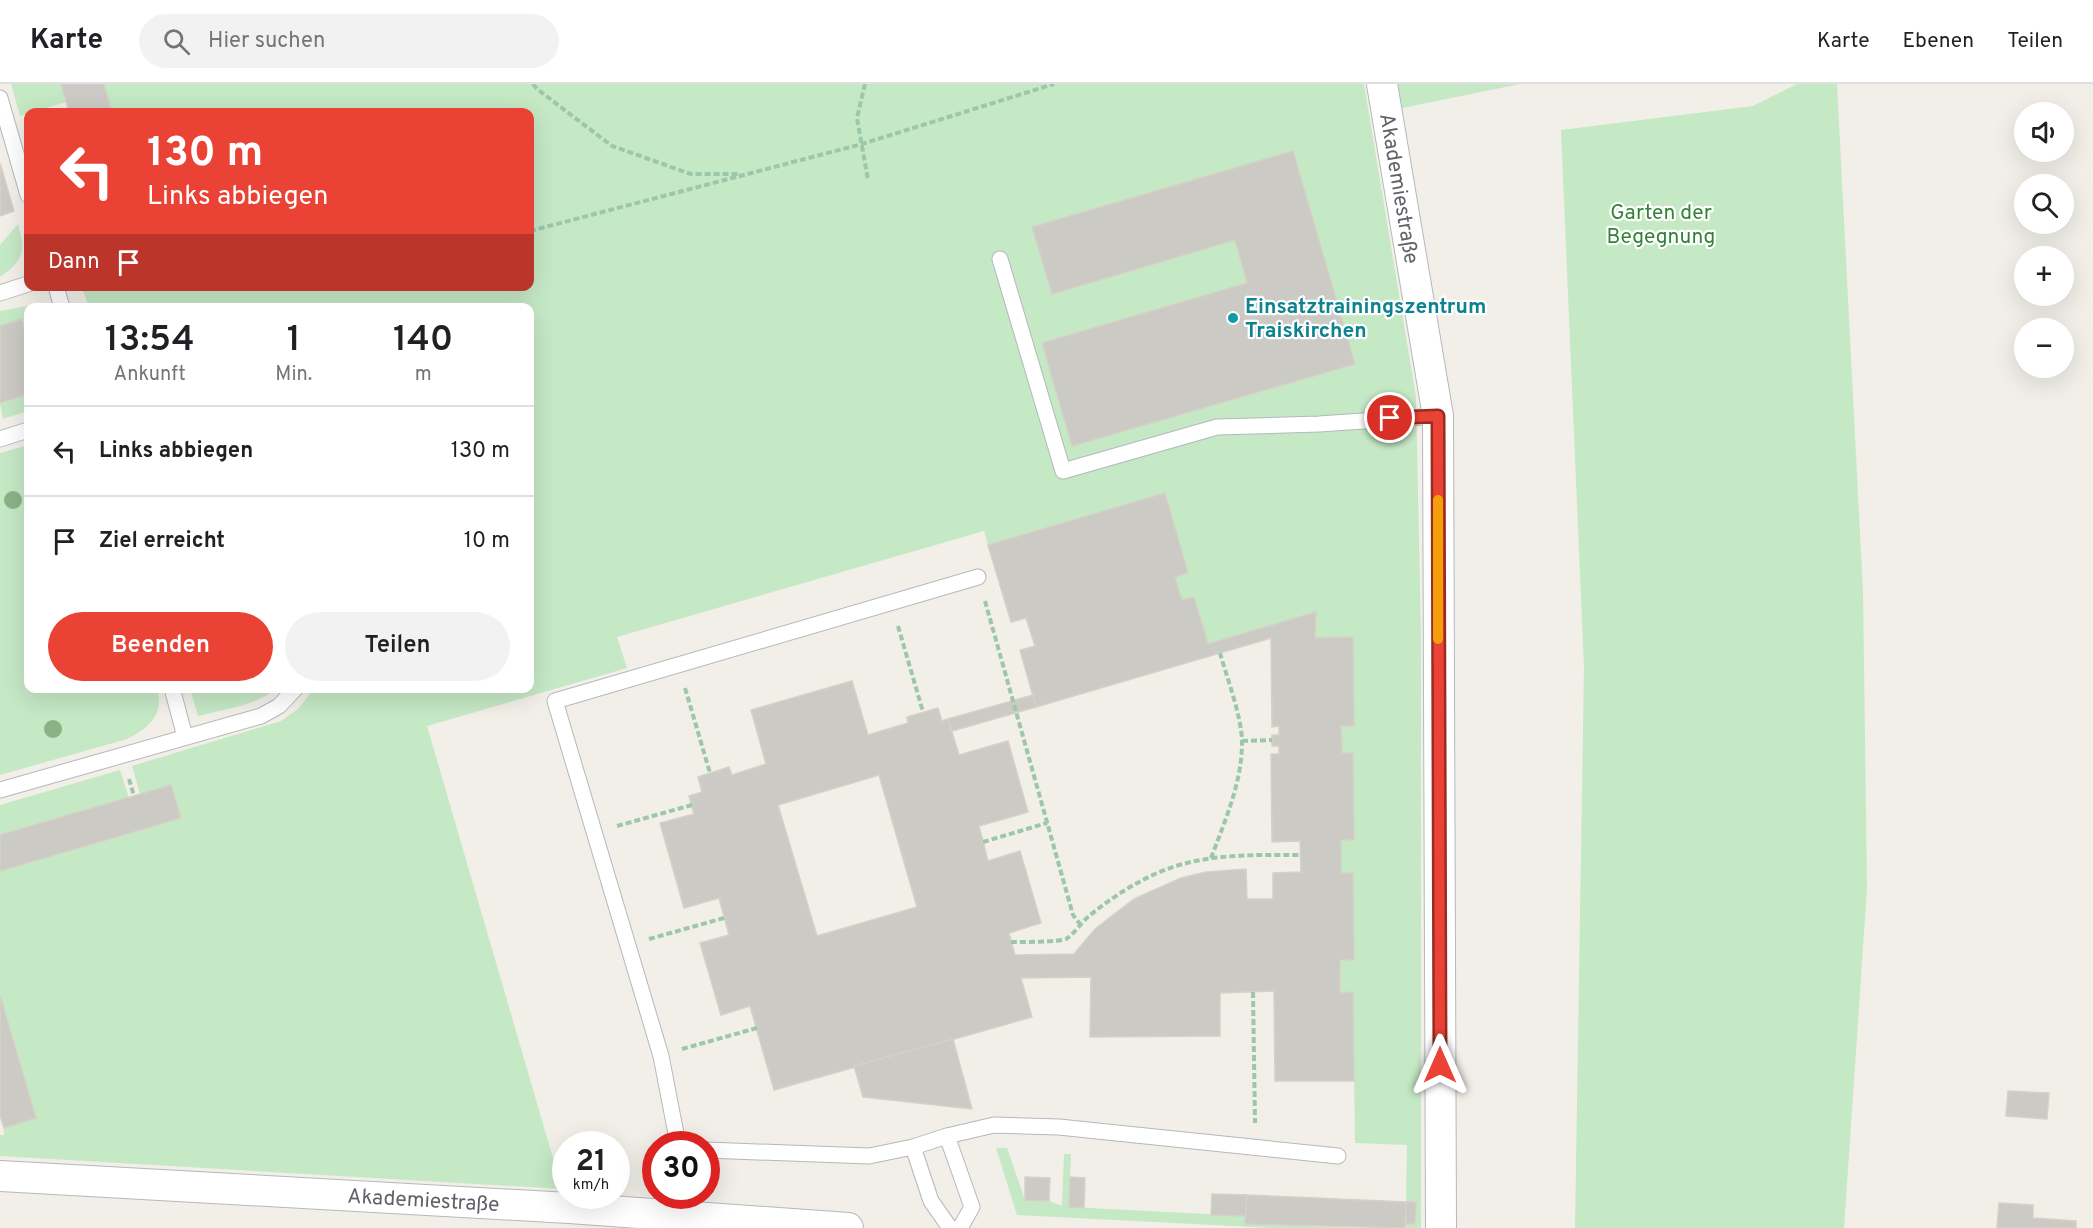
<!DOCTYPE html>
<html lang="de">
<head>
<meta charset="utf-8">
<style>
  :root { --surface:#fff; --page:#f2f2f2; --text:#202124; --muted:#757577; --line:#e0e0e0; --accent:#ea4335 }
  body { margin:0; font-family:Overpass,sans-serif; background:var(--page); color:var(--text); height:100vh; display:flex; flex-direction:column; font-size:22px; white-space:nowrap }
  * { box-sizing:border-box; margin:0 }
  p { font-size:20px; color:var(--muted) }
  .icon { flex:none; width:33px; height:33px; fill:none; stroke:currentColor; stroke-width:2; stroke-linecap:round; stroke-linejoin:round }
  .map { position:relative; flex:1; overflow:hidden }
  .side { position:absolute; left:24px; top:219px; width:510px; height:390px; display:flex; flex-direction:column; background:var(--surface); border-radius:12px; box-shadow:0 6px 24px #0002 }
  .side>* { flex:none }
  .banner { position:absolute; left:24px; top:24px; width:510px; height:183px; border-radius:12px; box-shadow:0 6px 24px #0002; background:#ea4335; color:#fff; overflow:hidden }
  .tools { position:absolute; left:2014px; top:18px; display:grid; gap:12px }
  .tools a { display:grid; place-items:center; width:60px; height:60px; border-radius:50%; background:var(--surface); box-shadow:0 6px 24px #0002; font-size:30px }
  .speed { position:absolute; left:552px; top:1047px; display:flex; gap:12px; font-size:30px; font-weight:700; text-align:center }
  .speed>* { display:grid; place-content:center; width:78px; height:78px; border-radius:50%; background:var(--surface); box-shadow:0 6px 24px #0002; line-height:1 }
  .speed small { font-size:15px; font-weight:400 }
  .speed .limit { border:9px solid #d22; background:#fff; color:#111 }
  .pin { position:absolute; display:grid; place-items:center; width:51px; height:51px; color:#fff; margin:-26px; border:3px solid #fff; border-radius:50%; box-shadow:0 2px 6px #0007 }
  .me { position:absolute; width:66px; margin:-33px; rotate:0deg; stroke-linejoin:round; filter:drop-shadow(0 0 4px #0008) }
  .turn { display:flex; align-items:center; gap:21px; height:126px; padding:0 24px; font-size:27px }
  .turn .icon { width:78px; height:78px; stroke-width:2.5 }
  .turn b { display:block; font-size:42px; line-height:51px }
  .then { display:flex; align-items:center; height:57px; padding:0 24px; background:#0003; gap:12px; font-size:22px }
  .eta { display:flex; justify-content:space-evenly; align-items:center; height:102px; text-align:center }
  .eta b { font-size:36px; font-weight:600; line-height:42px }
  .action { display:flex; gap:12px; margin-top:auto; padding:12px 24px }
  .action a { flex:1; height:69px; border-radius:36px; background:var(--accent); color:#fff; font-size:24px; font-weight:600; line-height:69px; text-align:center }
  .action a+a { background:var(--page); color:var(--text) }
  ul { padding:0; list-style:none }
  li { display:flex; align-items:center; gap:18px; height:90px; padding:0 24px; border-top:2px solid var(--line) }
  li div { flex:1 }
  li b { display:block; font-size:22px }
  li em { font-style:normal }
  header { display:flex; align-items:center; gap:36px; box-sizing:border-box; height:84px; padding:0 30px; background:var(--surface); border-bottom:2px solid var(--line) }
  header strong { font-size:28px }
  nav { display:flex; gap:33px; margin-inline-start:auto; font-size:21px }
  .search { width:420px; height:54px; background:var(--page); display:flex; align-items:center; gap:15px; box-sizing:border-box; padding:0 21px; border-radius:33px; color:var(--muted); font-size:22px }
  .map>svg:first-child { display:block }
  .green { fill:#c5e8c5 }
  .building { fill:#cccac5; stroke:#d6d1c6; stroke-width:1.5; fill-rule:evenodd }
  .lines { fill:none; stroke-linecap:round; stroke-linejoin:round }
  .service-casing { stroke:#b5b8bc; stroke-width:17 }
  .minor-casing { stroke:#b5b8bc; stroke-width:32 }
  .path { stroke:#9cc7a9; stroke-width:4; stroke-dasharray:6 3; stroke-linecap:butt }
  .service { stroke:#fff; stroke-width:15 }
  .minor { stroke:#fff; stroke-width:30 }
  .tree { fill:#89b387 }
  .route-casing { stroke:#982c22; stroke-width:15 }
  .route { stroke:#ea4335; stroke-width:10 }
  .slow { stroke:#f59e0b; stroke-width:10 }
  .culture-dot { fill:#0f9aa8; stroke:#fff; stroke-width:2 }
  .labels { text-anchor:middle; stroke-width:4.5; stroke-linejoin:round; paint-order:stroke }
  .street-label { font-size:21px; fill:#5f6368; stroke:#fff }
  .park-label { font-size:21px; fill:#348238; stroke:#fff }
  .culture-label { font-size:21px; font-weight:bold; fill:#0d838f; stroke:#fff; text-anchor:start }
</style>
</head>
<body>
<header>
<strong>Karte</strong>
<div class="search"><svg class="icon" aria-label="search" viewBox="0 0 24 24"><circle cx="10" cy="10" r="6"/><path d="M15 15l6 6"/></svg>Hier suchen</div>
<nav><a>Karte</a><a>Ebenen</a><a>Teilen</a></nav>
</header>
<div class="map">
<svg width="2093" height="1144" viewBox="0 0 2093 1144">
  <rect width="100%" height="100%" fill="#f1efe8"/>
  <g class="green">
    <path d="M11 0H61L66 18 20 32Z"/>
    <path d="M104 0H1364L1416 313 1421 552V1144H1405L1406 1140H1415V1118H1406L1407 1061 1355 1059 1353 909H1340V876L1354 875 1353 789H1341V756H1354L1353 669H1342L1341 642H1353L1352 553 1315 554 1316 529 1208 560 1194 513 1182 516 1175 493 1164 409 988 461 984 447 617 553 627 584 427 642 562 1105 0 1072V1051H4V1044L36 1034 0 911V787L181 734 171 701 140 710 132 682 281 637 298 625 314 605 530 604V224H89L82 203 530 202V28H112Z"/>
    <path d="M1398 0H1520L1402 24Z"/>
    <path d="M1797 0H1837L1863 508 1867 805 1844 1144H1575L1584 584 1561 46 1753 22Z"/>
    <path d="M18 140C26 167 24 176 0 193V161Z"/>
    <path d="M27 222 33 223 28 224V257L22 235 0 242V227Z"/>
    <path d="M28 310V327L3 335 0 319Z"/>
    <path d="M28 361V604L157 605C165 630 148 645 127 655L0 691V369Z"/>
    <path d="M190 605V604L275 605C256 622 223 625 198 632Z"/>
    <path d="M120 686 129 714 0 751V721Z"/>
    <path d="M996 1064H1007L1025 1116 1049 1117 1062 1122 1064 1070H1071L1069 1123 1246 1132V1140L1352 1144H1274L1017 1131Z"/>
  </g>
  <g class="building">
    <path d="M61 0H104L112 28H69Z"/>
    <path d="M1293 67 1355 280 1072 362 1042 259 1247 199 1235 156 1052 210 1032 143Z"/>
    <path d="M0 79 14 127 0 132Z"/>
    <path d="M22 235 28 257V310L0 319V242Z"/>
    <path d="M1165 409 1188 489 1175 493 1182 516 1194 513 1208 560 1316 528 1315 554 1353 553 1354 642H1341L1342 669H1353L1354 756H1341V789H1353L1354 876H1340V909L1353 908 1354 997H1275L1274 907 1220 909V952L1090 953 1091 893 1021 894 1032 933 774 1006 750 922 721 931 700 859 729 851 719 814 684 824 660 739 694 730 689 712 702 708 698 693 729 683 732 691 766 680 751 626 852 597 868 651 908 639 907 633 938 624 942 637 948 635 959 671 1008 657 1028 728 979 742 988 777 1020 767 1041 839 1009 849 1015 871 1074 870 1095 845 1134 815 1181 794 1206 788 1246 785 1247 815H1273V789L1301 788 1300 757 1272 758 1271 670H1279V662H1272V651H1279V642L1272 643 1271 554 1036 623 1020 566 1035 562 1026 534 1011 538 988 461ZM879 691 917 823 817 852 778 721Z"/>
    <path d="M1033 611 1036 623 952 647 948 635Z"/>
    <path d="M171 701 181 734 0 787V751Z"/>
    <path d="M0 911 36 1034 4 1044 0 1031Z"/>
    <path d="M953 955 972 1025 863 1013 854 982Z"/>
    <path d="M2008 1007 2049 1009 2047 1035 2006 1032Z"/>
    <path d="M1025 1093 1050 1094 1049 1117 1025 1116Z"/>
    <path d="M1070 1093 1085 1094 1084 1124 1069 1123Z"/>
    <path d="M1212 1110 1247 1111 1246 1132 1211 1131Z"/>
    <path d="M1247 1111 1406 1118 1405 1144 1245 1140Z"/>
    <path d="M1406 1118H1416L1415 1140H1406Z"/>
    <path d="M1999 1119 2033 1121V1134L2076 1137V1144H1997Z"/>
  </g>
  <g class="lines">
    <g class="service-casing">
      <g id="service">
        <path d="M0 14 28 111"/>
        <path d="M1000 175 1063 387 1217 343 1319 340 1438 332"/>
        <path d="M56 202 62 224"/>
        <path d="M0 209 28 200"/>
        <path d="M0 355 28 346"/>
        <path d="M172 604 185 653"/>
        <path d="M0 706 261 632 279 622 296 604"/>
        <path d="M947 1052 972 1123 960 1144"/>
        <path d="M678 1060 661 972 555 617 978 493"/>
        <path d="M913 1063 931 1117 950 1144"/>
        <path d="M706 1066 869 1072 913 1063 947 1052 994 1041 1059 1043 1338 1072"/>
      </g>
    </g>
    <g class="minor-casing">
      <g id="minor">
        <path id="s1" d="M1382 0 1438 332 1441 1144"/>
        <path id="s2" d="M0 1092 569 1124 848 1144"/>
      </g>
    </g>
    <g class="path">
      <path d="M533 0 537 5 612 62 691 90H739"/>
      <path d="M865 0 857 34 868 96"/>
      <path d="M530 147 862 60 1054 0"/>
      <path d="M985 517 1073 831 1080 840"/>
      <path d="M898 542 923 628"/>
      <path d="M685 604 710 689"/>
      <path d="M1242 657 1272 656"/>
      <path d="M129 695 134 712"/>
      <path d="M617 742 692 721"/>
      <path d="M983 758 1047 739"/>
      <path d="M1211 774C1225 737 1242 698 1242 659 1242 633 1227 594 1220 569"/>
      <path d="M649 855 724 834"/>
      <path d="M1011 858C1021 858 1060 858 1066 855 1074 850 1082 838 1089 832 1110 815 1131 801 1155 790 1201 769 1251 771 1300 771"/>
      <path d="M1253 908 1255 1039"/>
      <path d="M682 965 757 944"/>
    </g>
    <use href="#service" class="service"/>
    <use href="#minor" class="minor"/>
  </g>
  <g class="tree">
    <circle cx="13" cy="416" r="9"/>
    <circle cx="53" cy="645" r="9"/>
  </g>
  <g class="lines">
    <g class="route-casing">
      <path id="route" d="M1390 334 1438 332 1440 981"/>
    </g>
    <use href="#route" class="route"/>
    <path class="slow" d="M1438 416V555"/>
  </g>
  <circle class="culture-dot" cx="1233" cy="234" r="6"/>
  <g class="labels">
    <g class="street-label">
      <text dy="7" stroke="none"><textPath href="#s1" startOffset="106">Akademiestraße</textPath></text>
      <text dy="7" stroke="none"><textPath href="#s2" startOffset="424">Akademiestraße</textPath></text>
    </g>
    <g class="park-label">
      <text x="1661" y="135">Garten der<tspan x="1661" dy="24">Begegnung</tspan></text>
    </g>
    <g class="culture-label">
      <text x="1245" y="229">Einsatztrainingszentrum<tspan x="1245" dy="24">Traiskirchen</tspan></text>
    </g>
  </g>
</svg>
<div class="tools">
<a><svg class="icon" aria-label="sound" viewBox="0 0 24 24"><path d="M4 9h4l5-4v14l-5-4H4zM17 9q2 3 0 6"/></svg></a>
<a><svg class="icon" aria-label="search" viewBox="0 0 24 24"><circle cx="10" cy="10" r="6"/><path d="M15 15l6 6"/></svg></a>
<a>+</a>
<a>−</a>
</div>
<div class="speed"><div>21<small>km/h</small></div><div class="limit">30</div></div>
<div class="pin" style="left:1390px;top:334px;background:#d93025"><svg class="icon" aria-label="arrive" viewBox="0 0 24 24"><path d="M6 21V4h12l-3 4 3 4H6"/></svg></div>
<svg class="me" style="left:1440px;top:981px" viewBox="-20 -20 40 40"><path d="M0-17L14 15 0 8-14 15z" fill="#ea4335" stroke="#fff" stroke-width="4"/></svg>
<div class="banner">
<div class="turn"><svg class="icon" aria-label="left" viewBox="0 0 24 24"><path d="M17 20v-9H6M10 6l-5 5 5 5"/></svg><div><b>130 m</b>Links abbiegen</div></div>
<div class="then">Dann<svg class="icon" aria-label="arrive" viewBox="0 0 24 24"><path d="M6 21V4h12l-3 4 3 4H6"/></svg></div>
</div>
<section class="side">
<div class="eta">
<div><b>13:54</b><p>Ankunft</p></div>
<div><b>1</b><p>Min.</p></div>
<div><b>140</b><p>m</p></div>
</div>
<ul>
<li><svg class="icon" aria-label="left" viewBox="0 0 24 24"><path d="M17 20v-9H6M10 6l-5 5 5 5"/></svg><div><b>Links abbiegen</b></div><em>130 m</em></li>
<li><svg class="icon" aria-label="arrive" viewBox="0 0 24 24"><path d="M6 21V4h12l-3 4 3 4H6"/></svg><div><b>Ziel erreicht</b></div><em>10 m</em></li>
</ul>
<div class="action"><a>Beenden</a><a>Teilen</a></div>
</section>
</div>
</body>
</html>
